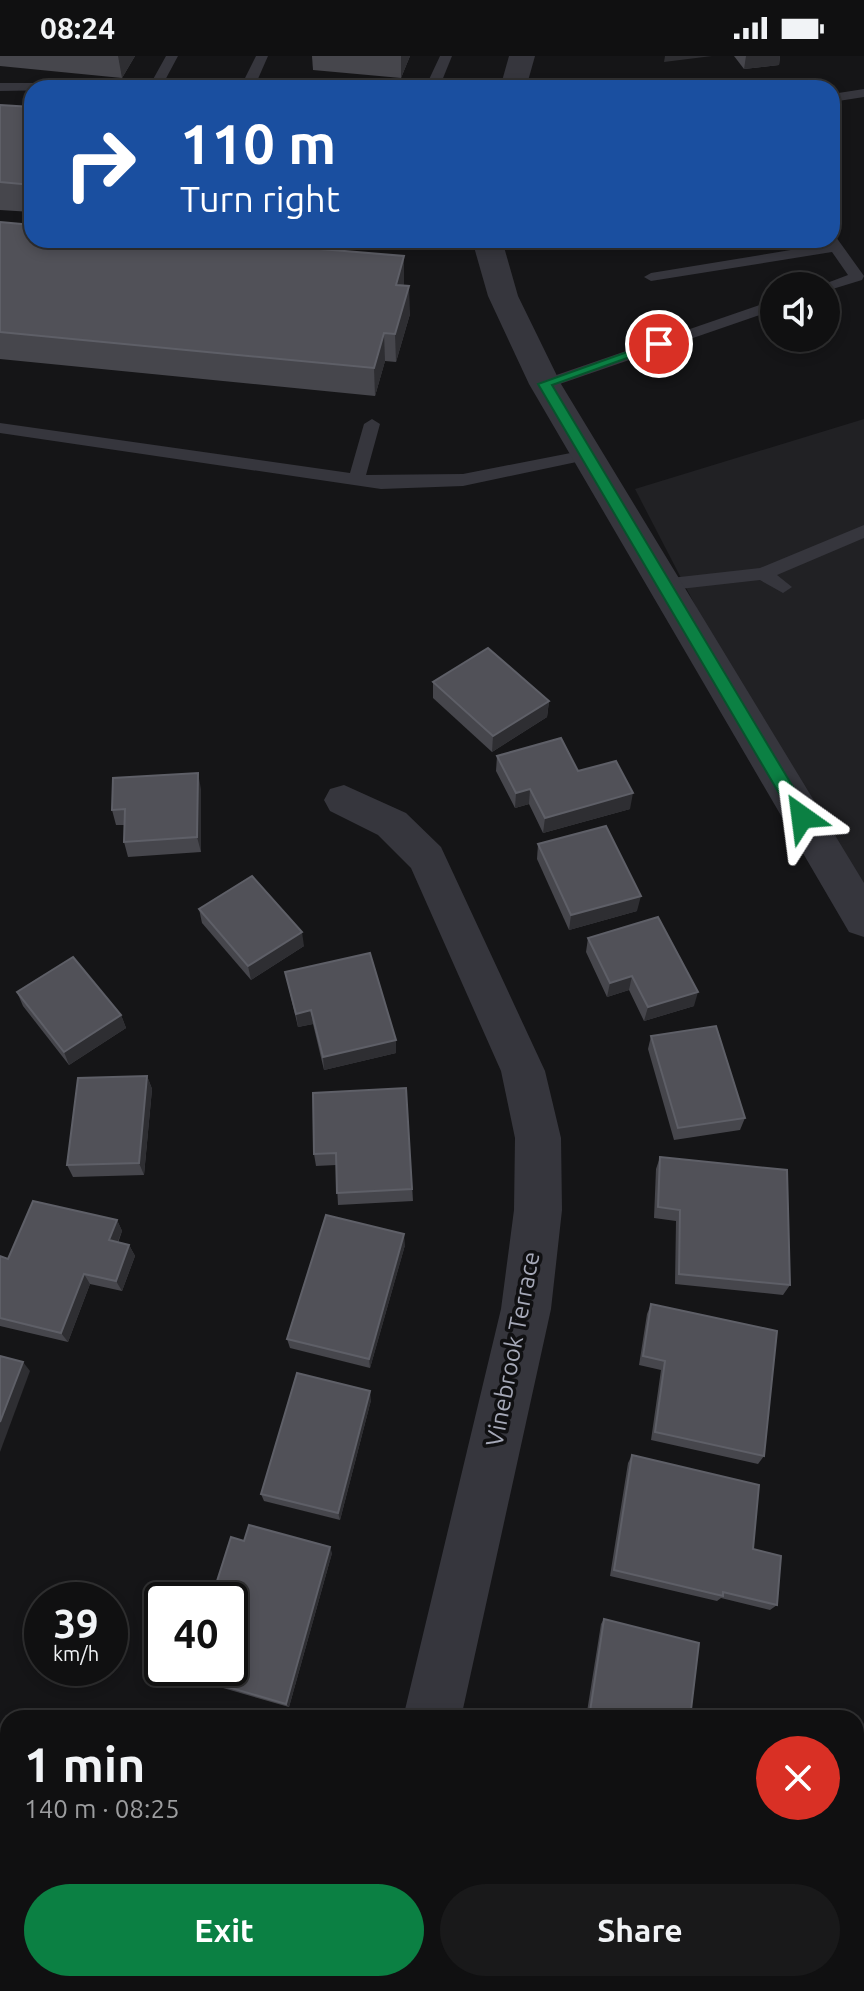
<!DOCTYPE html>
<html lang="en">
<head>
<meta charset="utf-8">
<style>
  :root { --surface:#101011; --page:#19191a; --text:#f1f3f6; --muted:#9c9d9f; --line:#303031; --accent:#0b8043 }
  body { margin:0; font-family:Ubuntu,sans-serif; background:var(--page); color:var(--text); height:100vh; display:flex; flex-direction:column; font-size:30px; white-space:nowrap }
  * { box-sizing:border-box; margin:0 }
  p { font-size:26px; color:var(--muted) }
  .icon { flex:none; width:44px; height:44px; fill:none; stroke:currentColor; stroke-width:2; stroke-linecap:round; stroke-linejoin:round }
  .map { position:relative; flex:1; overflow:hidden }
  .panel { position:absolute; left:0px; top:1654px; width:864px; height:282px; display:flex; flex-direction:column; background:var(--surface); border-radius:24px 24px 0 0; box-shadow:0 4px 12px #0003,0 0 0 2px var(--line) }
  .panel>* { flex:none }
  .banner { position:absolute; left:24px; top:24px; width:816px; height:168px; border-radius:24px; box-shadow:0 4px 12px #0003,0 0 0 2px var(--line); background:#1a4fa0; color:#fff; overflow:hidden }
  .buttons { position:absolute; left:760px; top:216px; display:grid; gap:16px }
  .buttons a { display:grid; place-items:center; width:80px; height:80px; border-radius:50%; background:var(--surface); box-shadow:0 4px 12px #0003,0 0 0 2px var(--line); font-size:40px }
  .speed { position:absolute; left:24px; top:1526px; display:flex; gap:16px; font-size:40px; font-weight:700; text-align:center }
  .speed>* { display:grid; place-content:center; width:104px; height:104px; border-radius:50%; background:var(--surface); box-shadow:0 4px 12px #0003,0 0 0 2px var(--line); line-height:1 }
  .speed small { font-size:20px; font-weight:400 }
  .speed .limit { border:4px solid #111; border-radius:12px; background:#fff; color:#111 }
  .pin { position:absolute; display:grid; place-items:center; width:68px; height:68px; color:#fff; margin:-34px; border:4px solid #fff; border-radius:50%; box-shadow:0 2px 8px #0007 }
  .me { position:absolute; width:88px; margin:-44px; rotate:329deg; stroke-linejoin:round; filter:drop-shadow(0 0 6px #0008) }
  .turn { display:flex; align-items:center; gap:28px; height:168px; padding:0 24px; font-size:36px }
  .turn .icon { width:104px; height:104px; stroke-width:2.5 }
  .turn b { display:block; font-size:56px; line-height:68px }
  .round { display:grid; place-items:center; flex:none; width:84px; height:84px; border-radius:42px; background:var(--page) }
  .overview { display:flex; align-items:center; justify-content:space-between; height:136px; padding:0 24px }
  h1 { font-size:48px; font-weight:700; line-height:60px }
  .cta { display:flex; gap:16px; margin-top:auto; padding:16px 24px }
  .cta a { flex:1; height:92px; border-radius:48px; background:var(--accent); color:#fff; font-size:32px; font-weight:700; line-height:92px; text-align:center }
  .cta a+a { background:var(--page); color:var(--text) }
  .status { display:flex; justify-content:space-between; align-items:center; height:56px; padding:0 40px; background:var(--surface); direction:ltr }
  .status svg { height:22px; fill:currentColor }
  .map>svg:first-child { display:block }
  .built { fill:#212124 }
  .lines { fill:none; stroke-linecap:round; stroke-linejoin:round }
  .service { fill:#36363d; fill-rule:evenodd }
  .minor { fill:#36363d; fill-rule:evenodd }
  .tertiary { fill:#36363d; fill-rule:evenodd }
  .wall { fill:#46464c }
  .shaded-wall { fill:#2e2e32 }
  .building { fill:#515158; stroke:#5e5f67; stroke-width:2 }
  .route { fill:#0b8043; stroke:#07532c; stroke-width:2 }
  .labels { text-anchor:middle; stroke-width:7; stroke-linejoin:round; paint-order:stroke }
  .street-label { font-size:24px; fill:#a6a9b8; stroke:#101012 }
</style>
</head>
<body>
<div class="status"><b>08:24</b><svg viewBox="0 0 49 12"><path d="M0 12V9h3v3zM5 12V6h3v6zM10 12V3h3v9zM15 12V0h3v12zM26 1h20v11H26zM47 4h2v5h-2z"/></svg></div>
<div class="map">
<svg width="864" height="1935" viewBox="0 0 864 1935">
  <rect width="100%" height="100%" fill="#151517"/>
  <path class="built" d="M864 363V876L635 433Z"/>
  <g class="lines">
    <g class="service">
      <path d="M166 0H178L163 28 173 32 0 35V27H151Z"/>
      <path d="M256 0H268L254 32H240Z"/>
      <path d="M440 0H452L439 32H425Z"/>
      <path d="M864 33V41L832 46V38Z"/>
      <path d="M832 180 836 181 864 220 862 224 826 235V230H819L848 219 832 196 651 225 644 221 651 217 827 188 824 184H832Z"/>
      <path d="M774 244V254L551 331H539L537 328 539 325Z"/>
      <path d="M372 363 380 368 366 419 463 418 586 394 594 399 586 404 463 430 381 433 0 377V367L350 417 364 368Z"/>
      <path d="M864 469V482L777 519 792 531 783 537 760 524 662 535 653 529 662 523 760 512Z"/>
    </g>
    <g class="minor">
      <path d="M344 729 406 757 441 791 545 1015 561 1082 562 1154 551 1253 461 1662H403L501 1253 514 1154 515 1082 501 1015 411 812 378 779 330 755 324 744 330 733Z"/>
      <path d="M340 1928H402L401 1935H339Z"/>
    </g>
    <g class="tertiary">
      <path d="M509 0H535L526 32H500Z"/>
      <path d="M472 184H502L518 240 561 328 864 827V881L849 876 529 328 488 240Z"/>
    </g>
  </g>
  <g class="wall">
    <path d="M0 0H135L122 22 0 10Z"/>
    <path d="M312 0H410L401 22 313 14Z"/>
    <path d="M734 0H780L779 9 744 13Z"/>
    <path d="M0 49 32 51V156L0 154Z"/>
    <path d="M0 166 404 229 410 258 396 306 385 305 375 340 0 303Z"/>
    <path d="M433 626 549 645 547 661 492 696 433 642Z"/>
    <path d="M497 700 578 715 630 753 543 777 529 748 515 752 496 715Z"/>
    <path d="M201 733V796L128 801 124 786 125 769H116L112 754Z"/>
    <path d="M538 788 637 855 569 874 537 803Z"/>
    <path d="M199 853 304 890 251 924 202 867Z"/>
    <path d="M588 882 694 950 644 965 629 934 607 941 586 896Z"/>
    <path d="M285 916 396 984V997L324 1014 313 968 298 971Z"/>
    <path d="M17 936 121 959 126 972 69 1009 23 950Z"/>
    <path d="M651 980 745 1062 740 1074 674 1084 648 993Z"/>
    <path d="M147 1020 152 1033 144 1119 73 1121 67 1109Z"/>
    <path d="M406 1032 413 1145 338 1149 336 1109 316 1110 314 1098Z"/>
    <path d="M660 1101 790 1229 783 1239 675 1228 676 1165 654 1162 656 1113Z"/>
    <path d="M117 1164 122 1175 118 1187 129 1189 135 1200 122 1235 90 1228 68 1286 0 1270V1200L8 1203Z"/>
    <path d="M405 1189 370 1312 290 1292 287 1283Z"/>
    <path d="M651 1248 764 1400 758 1408 651 1384 661 1314 639 1309 647 1258Z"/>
    <path d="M371 1344 340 1464 264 1445 261 1438Z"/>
    <path d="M632 1399 753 1493 777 1549 770 1554 721 1542 717 1545 610 1520 628 1407Z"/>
    <path d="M244 1485 332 1497 289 1651 192 1623 187 1619Z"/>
    <path d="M604 1563 690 1662H586L601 1568Z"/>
  </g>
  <g class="shaded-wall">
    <path d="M118 0H135L122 22Z"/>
    <path d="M401 0H410L401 22Z"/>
    <path d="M665 0H712L664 6Z"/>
    <path d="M746 0H780L779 9 744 13Z"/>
    <path d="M404 200V228L396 257V229Z"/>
    <path d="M409 230 410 258 396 306 395 278Z"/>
    <path d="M384 277 385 305 375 340 374 312Z"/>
    <path d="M549 645 547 661 492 696 493 680Z"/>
    <path d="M198 717 201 733V796L197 781Z"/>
    <path d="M530 733 529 748 515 752 516 737Z"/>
    <path d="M633 737 630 753 543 777 545 762Z"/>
    <path d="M641 840 637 855 569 874 571 859Z"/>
    <path d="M302 876 304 890 251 924 248 910Z"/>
    <path d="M632 920 629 934 607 941 610 927Z"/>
    <path d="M698 936 694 950 644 965 648 951Z"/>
    <path d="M311 954 313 968 298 971 296 958Z"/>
    <path d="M121 959 126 972 69 1009 64 996Z"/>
    <path d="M396 984V997L324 1014 323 1001Z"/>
    <path d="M147 1020 152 1033 144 1119 139 1107Z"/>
    <path d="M117 1164 122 1175 114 1195 109 1184Z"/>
    <path d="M404 1178 405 1189 370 1312 369 1303Z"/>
    <path d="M129 1189 135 1200 122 1235 116 1225Z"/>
    <path d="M84 1218 90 1228 68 1286 61 1277Z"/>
    <path d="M23 1306 30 1315 0 1396V1366Z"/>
    <path d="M370 1335 371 1344 340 1464 338 1457Z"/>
    <path d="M330 1491 332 1497 289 1651 286 1648Z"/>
  </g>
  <g class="building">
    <path d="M0 49 32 51V129L0 126Z"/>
    <path d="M0 166 32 169V184H211L404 200 396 229 409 230 395 278 384 277 374 312 0 276Z"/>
    <path d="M488 592 549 645 493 680 433 626Z"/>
    <path d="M561 682 578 715 616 705 633 737 545 762 530 733 516 737 497 700Z"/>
    <path d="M198 717 197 781 124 786 125 753 112 754 113 722Z"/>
    <path d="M606 770 641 840 571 859 538 788Z"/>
    <path d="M252 820 302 876 248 910 199 853Z"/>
    <path d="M658 861 698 936 648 951 632 920 610 927 588 882Z"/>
    <path d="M370 897 396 984 323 1001 311 954 296 958 285 916Z"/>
    <path d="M73 901 121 959 64 996 17 936Z"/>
    <path d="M716 970 745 1062 678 1072 651 980Z"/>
    <path d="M147 1020 139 1107 67 1109 78 1022Z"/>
    <path d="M406 1032 412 1133 337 1137 336 1097 314 1098 313 1037Z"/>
    <path d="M660 1101 787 1114 790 1229 679 1218 680 1154 658 1151Z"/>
    <path d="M33 1145 117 1164 109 1184 129 1189 116 1225 84 1218 61 1277 0 1262V1200L8 1203Z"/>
    <path d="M326 1159 404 1178 369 1303 287 1283Z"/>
    <path d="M651 1248 777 1275 764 1400 655 1376 665 1305 643 1300Z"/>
    <path d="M0 1300 23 1306 0 1366Z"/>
    <path d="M297 1317 370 1335 338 1457 261 1438Z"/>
    <path d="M632 1399 759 1429 753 1493 781 1500 777 1549 723 1536V1540L614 1514Z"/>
    <path d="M249 1469 330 1491 286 1648 187 1619 189 1612H230V1544H211L231 1481 244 1485Z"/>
    <path d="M604 1563 699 1587 690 1662H589Z"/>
    <path d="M574 1928H700L699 1935H591L574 1930Z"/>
  </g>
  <path class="route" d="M655 286 666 288 552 329 808 756 810 761 808 766H796L538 328Z"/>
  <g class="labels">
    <g class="street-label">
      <text transform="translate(513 1293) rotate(-79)" y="8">Vinebrook Terrace</text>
    </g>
  </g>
</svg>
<div class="buttons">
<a><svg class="icon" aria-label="sound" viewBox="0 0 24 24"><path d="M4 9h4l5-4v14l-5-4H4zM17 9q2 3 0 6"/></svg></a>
</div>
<div class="speed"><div>39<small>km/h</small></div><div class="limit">40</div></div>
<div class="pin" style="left:659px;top:288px;background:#d93025"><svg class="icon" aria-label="arrive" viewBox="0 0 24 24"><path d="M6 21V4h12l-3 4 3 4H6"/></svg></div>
<svg class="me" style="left:802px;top:761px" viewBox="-20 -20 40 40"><path d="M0-17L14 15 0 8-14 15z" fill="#0b8043" stroke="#fff" stroke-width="4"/></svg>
<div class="banner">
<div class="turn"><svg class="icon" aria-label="right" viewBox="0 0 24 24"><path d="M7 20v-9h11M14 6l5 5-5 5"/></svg><div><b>110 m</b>Turn right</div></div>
</div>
<section class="panel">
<div class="overview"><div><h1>1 min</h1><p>140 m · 08:25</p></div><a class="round" style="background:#d93025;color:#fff"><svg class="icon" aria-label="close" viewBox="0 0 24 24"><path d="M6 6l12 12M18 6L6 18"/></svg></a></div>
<div class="cta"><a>Exit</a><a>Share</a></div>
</section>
</div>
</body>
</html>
